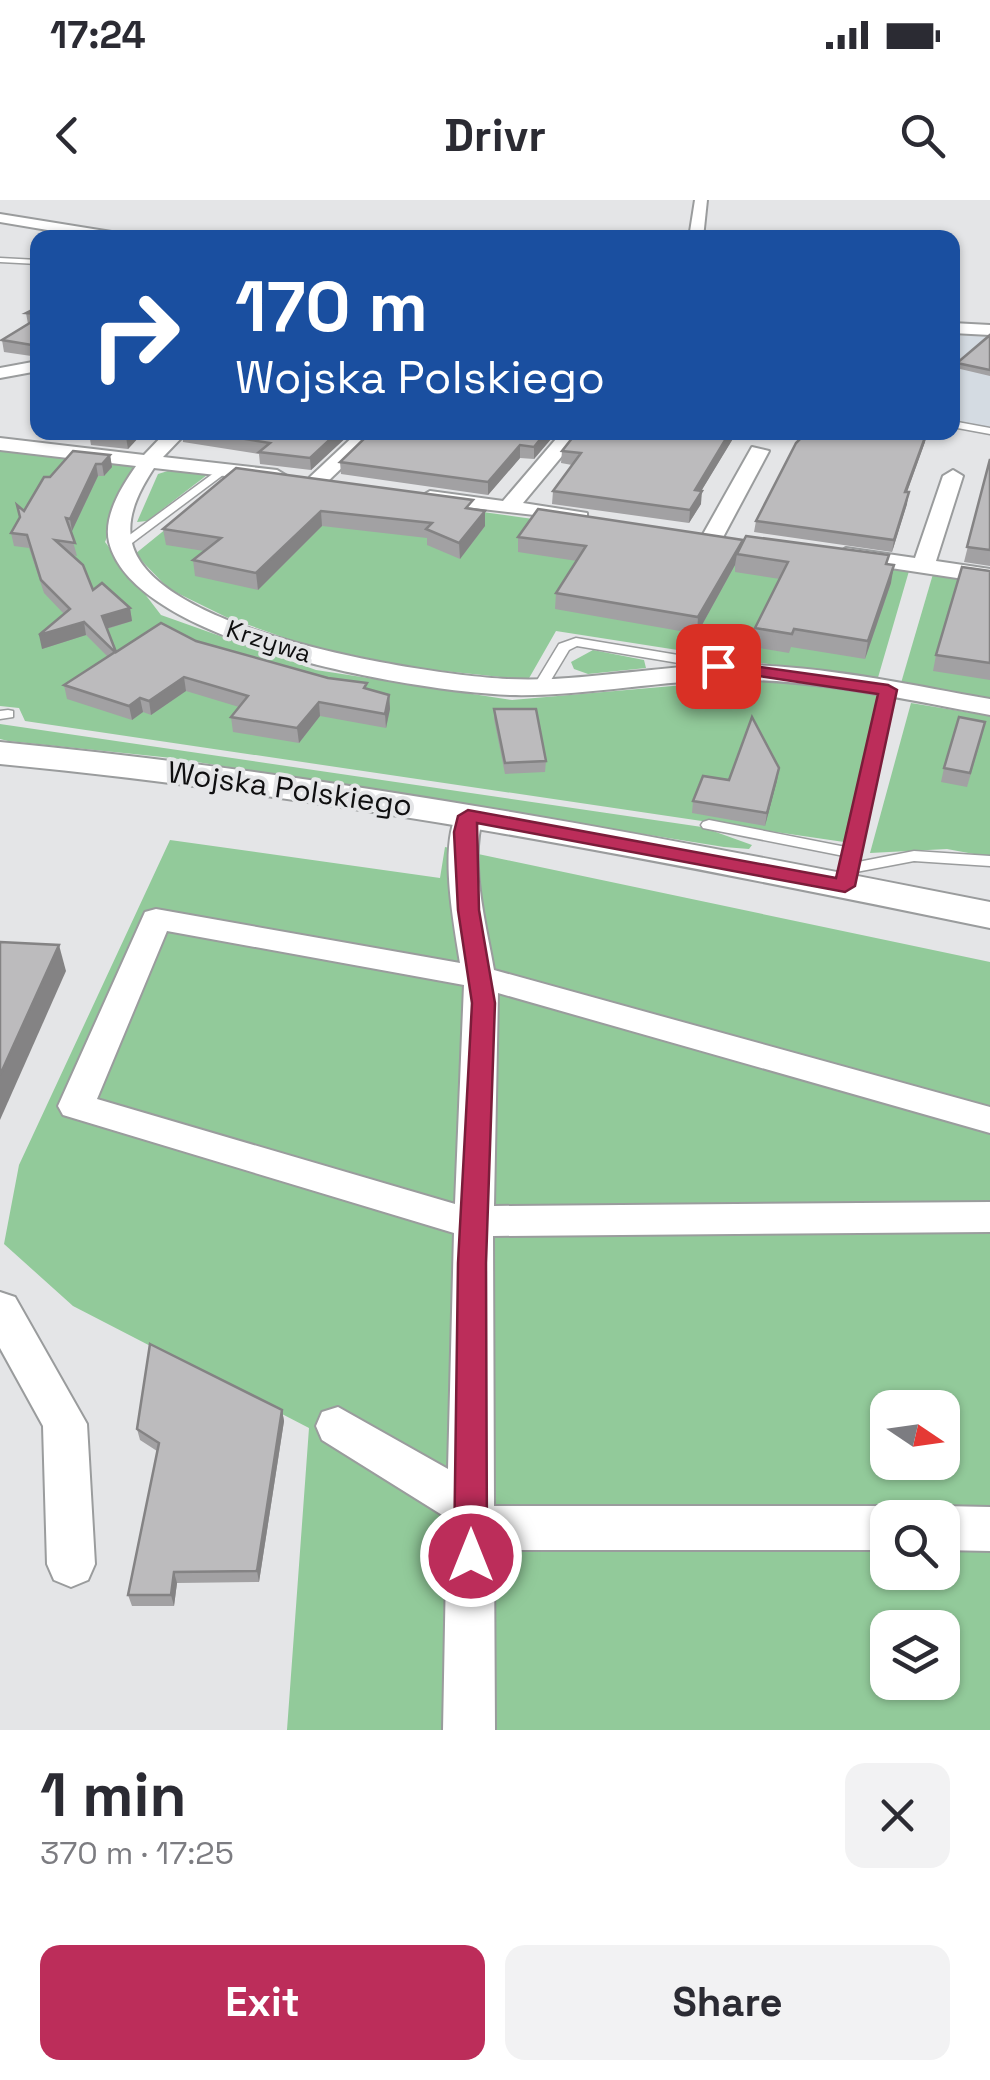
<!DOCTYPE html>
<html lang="en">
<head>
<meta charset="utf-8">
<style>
  :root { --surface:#fff; --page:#f2f2f3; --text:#2b2b33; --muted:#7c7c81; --accent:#bc2d5a }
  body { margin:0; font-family:"Space Grotesk",sans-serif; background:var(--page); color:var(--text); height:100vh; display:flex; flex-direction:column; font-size:38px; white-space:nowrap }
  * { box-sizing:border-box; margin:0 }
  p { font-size:32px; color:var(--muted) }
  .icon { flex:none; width:55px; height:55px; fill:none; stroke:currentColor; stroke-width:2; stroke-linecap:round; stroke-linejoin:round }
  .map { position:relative; height:1530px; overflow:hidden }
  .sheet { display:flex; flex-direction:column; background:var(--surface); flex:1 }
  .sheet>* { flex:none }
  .guide { position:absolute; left:30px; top:30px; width:930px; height:210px; border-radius:20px; box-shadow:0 2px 8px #0004; background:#1a4fa0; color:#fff; overflow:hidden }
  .needle { width:65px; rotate:103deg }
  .buttons { position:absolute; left:870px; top:1190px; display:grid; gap:20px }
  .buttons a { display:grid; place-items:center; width:90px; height:90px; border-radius:20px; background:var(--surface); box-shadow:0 2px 8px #0004; font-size:50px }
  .pin { position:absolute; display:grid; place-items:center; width:85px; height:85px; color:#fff; margin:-42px; border-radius:20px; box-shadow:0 5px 15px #0006 }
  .me { position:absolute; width:110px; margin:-55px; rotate:0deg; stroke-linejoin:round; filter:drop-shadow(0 0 8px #0008) }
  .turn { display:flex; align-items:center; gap:35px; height:210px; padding:0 40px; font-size:45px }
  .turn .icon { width:130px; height:130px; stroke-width:2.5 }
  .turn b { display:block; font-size:70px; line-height:85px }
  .round { display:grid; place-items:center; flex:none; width:105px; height:105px; border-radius:20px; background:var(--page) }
  .overview { display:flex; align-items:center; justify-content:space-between; height:170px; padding:0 40px }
  h1 { font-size:60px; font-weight:700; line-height:75px }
  .action { display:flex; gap:20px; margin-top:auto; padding:20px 40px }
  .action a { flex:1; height:115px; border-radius:20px; background:var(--accent); color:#fff; font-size:40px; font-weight:700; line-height:115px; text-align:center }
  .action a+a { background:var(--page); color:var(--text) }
  .status { display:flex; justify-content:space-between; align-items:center; height:70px; padding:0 50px; background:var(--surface); direction:ltr }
  .status svg { height:28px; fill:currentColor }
  header { display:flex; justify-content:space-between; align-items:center; height:130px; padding:0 40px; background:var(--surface); font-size:45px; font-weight:700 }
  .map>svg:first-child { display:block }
  .built { fill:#d4dbe2 }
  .green { fill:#92ca9a; fill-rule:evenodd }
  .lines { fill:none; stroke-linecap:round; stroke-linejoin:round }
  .service-casing { stroke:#9a9c9d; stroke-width:3 }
  .minor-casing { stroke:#9a9c9d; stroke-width:4 }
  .tertiary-casing { stroke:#9a9c9d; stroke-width:4 }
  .service { fill:#fff; fill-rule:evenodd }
  .minor { fill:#fff; fill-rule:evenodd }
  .tertiary { fill:#fff; fill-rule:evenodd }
  .wall { fill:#a2a1a3 }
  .shaded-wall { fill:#848384 }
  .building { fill:#bcbbbd; stroke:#848384; stroke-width:2.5 }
  .route { fill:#bc2d5a; stroke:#7a1d3a; stroke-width:2.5 }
  .labels { text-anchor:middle; stroke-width:8; stroke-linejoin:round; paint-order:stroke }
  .far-street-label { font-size:25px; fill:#0f0f10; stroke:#e4e5e7 }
  .street-label { font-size:30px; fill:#0f0f10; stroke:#e4e5e7 }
</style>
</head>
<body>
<div class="status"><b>17:24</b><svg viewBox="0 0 49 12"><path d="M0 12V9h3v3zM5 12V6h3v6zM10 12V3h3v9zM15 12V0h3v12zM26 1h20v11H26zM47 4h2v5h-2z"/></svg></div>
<header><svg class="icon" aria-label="back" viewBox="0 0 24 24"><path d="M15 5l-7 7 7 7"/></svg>Drivr<svg class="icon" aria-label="search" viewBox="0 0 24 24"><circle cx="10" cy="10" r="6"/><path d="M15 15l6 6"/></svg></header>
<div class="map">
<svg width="990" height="1530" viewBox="0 0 990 1530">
  <rect width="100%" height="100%" fill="#e4e5e7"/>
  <path class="built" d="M952 135 990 137V228L953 222Z"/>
  <g class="green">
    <path d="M0 248 137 264 105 342 161 415 316 470 512 500 753 479 880 494 844 642 25 521 19 508 0 506Z"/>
    <path d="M171 270 207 275 147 321 137 322 158 274Z"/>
    <path d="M230 277 909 371 877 481 556 431 528 480 416 468 308 446 226 417 169 389 135 354Z"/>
    <path d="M933 374 990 384V498L901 483Z"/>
    <path d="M593 450 644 460 646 468 588 474 574 469 571 462Z"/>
    <path d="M911 503 990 516V657L947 649 870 653Z"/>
    <path d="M0 524 702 627 752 645 749 649 724 647 172 558 8 541 0 539Z"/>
    <path d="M170 640 440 678 445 647 990 762V1530H287L309 1228 73 1106 4 1044 19 965ZM888 1208H942V1262H888ZM888 1318H942V1372H888ZM888 1428H942V1482H888Z"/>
  </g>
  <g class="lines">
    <g class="service-casing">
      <g id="service">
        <path d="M0 58 38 60V64L0 62Z"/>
        <path d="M952 221 990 228V234L952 227Z"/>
        <path d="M222 267 231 269 124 349H116V345Z"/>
        <path d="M576 438 738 465 745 469 738 473 577 446 569 450 545 490H535L533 487 559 444Z"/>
        <path d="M888 486 895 490 858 662 914 651 990 656V666L914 661 856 672 853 686 845 691 837 686 844 656 703 628 701 625 703 622 709 620 846 647 881 490Z"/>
        <path d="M8 510 13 511V517L0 519V511Z"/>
      </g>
    </g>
    <g class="minor-casing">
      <g id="minor">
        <path d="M695 0H707L703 38H689Z"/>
        <path d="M0 14 124 34 131 38H95L0 22Z"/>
        <path d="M952 123 990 125V135L952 133Z"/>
        <path d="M38 161V171L0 178V168Z"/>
        <path d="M166 232H187L163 257 277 270 287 276 277 282 154 268C141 288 127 313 131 338 144 432 428 475 507 479 588 483 668 462 749 465 830 467 910 485 990 499V515C911 501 832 482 751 480 670 477 590 497 510 495 419 492 134 445 109 342 103 316 122 286 136 266L0 250V238L144 255Z"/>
        <path d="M358 232H379L324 285H310V277Z"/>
        <path d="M562 232H582L523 303 587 313V321L430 303 420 297 430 291 503 301Z"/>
        <path d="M752 247 769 251 721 341H705L702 336Z"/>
        <path d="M953 270 963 276 936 361 990 369V383L838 360 835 355 846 348 915 358 943 276Z"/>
        <path d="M469 607 483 616C469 663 486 723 494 770L990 907V933L498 793 494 1006 990 1002V1032L493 1036 494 1306H888L907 1318H888V1350H494L495 1530H443L447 1318 322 1240 316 1226 322 1212 338 1207 448 1269 454 1033 63 915 58 906 145 712 156 709 460 763C454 725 438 643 459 610ZM167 731 464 785 455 1004 97 899Z"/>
        <path d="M0 1092 15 1097 87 1224 95 1364 88 1380 71 1387 54 1380 47 1364 43 1226 0 1148Z"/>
        <path d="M942 1306 990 1307V1351L942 1350V1318H923Z"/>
      </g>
    </g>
    <g class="tertiary-casing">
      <path id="tertiary" d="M0 542C334 574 661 637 990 702V728C662 660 334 596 0 564Z"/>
    </g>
    <use href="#service" class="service"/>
    <use href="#minor" class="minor"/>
    <use href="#tertiary" class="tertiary"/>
  </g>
  <g class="wall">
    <path d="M38 107V157L4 152 2 140 28 124 26 113Z"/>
    <path d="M990 135V176L956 168 957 163Z"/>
    <path d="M161 232 155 238 140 236 128 249 91 245 89 233Z"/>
    <path d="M182 232H352L311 270 260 264 259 254 183 242Z"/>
    <path d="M371 232H557L534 259 520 258 488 295 341 274 340 262Z"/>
    <path d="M577 232H737L701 291V304L689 323 552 304 553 291 572 265 561 263 562 251Z"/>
    <path d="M927 232 925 242 907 292V304L892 352 754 332 756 321Z"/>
    <path d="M110 255 112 267 104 276H98L72 331H70L77 356 72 355 93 390 130 408 132 421 107 429 116 452 196 441 389 495 390 509 386 528 320 516 299 543 233 532 231 517 239 507 186 491 151 515 143 512 132 520 67 499 64 485 108 457 86 435 42 449 64 414 44 393 29 348 14 346 11 333 20 318 17 305 24 311 50 277Z"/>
    <path d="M990 259V366L964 362Z"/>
    <path d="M236 268 485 311V326L460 359 427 345V338L322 326 258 390 195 376 193 360 204 351 166 345 163 329Z"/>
    <path d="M518 337 887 364 891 383 865 459 791 447 789 453 753 447 755 428 780 379 735 372V365L697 434 555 409 556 393 577 361 518 352Z"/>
    <path d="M990 371V480L933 471 936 455Z"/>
    <path d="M494 509 546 561 545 572 505 574 494 519Z"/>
    <path d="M982 536 967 587 941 582 944 568Z"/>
    <path d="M779 568 765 626 692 613 693 601 729 580Z"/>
    <path d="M282 1210 284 1221 259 1382 177 1383 174 1406H132L128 1395 157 1251 140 1240 137 1229Z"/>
  </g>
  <g class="shaded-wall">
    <path d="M130 232H140V236L128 249 126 237Z"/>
    <path d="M338 232H352L311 270 310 258Z"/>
    <path d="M546 232H557L534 259V247Z"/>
    <path d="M730 232H737L694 303 695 290Z"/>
    <path d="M927 232 925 242 903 303 905 292Z"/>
    <path d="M520 245V258L488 295V282Z"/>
    <path d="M110 255 112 267 104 276 102 264Z"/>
    <path d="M96 264 98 276 72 331 70 319Z"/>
    <path d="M702 291 701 304 689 323 690 310Z"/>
    <path d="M909 292 907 304 892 352 894 340Z"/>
    <path d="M321 311 322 326 258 390 256 373Z"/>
    <path d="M485 311V326L460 359 459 343Z"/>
    <path d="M743 340 737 354 735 365 697 434 698 417Z"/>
    <path d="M894 365 891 383 865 459 868 441Z"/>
    <path d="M130 408 132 421 105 429 102 416Z"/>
    <path d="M84 422 86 435 42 449 39 435Z"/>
    <path d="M184 477 186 491 151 515 149 501Z"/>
    <path d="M389 495 390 509 386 528 385 514Z"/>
    <path d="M140 498 143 512 132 520 129 506Z"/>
    <path d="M319 502 320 516 299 543 297 528Z"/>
    <path d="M779 568 777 581 765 626 767 613Z"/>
    <path d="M59 745 66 771 0 920V875Z"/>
    <path d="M282 1210 284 1221 259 1382 257 1371Z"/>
    <path d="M174 1372 177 1383 174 1406 171 1395Z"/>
  </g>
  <g class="building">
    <path d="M38 107V114L26 113Z"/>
    <path d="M38 118V146L2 140Z"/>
    <path d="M990 135V170L957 163Z"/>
    <path d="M89 232H130L126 237Z"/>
    <path d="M202 232H338L310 258 259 252 270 243Z"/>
    <path d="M371 232H546L534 247 520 245 488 282 340 262Z"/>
    <path d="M577 232H730L695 290 702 291 690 310 553 291 581 253 562 251Z"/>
    <path d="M807 232H927L905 292H909L894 340 756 321 796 243Z"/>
    <path d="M73 251 110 255 102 264H96L70 319 66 318 75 343 55 340 83 365 93 390 102 383 130 408 102 416 116 452 161 423 196 441 328 478 367 483 364 488 389 495 385 514 319 502 297 528 231 517 248 496 184 477 149 501 140 498 129 506 64 485 115 452 84 422 39 435 70 409 41 380 27 335 11 333 20 317 17 305 24 311 44 277H50Z"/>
    <path d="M990 259V350L967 347Z"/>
    <path d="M236 268 473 300 466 308 485 311 459 343 426 329 432 323 321 311 256 373 193 360 221 338 163 329Z"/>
    <path d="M538 309 743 340 698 417 556 393 586 346 518 337Z"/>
    <path d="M746 336 889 355 886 364 894 365 868 441 794 429 792 434 755 428 788 362 737 354Z"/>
    <path d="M962 367 990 371V463L936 455Z"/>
    <path d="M494 509H536L546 561 505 563Z"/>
    <path d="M752 517 779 568 767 613 693 601 703 576 729 580Z"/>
    <path d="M959 517 985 522 970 573 944 568Z"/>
    <path d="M0 742 59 745 0 875Z"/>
    <path d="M150 1144 282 1210 257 1371 174 1372 171 1395H128L159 1243 137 1229Z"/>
  </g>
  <path class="route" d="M718 461 888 485 897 490 855 686 845 692 477 623 479 710 495 803 486 1063 487 1356 483 1367 471 1372 459 1367 454 1356 458 1063 472 803 458 710 454 632 458 616 468 610 836 678 878 494 712 469 709 466Z"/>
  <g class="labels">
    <g class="far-street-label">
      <text transform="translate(269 441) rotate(18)" y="9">Krzywa</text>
    </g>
    <g class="street-label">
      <text transform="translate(290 589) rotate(8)" y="10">Wojska Polskiego</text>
    </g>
  </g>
</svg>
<div class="buttons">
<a><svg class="needle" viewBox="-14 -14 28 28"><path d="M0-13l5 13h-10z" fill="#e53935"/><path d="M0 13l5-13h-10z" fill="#7c7c81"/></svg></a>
<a><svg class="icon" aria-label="search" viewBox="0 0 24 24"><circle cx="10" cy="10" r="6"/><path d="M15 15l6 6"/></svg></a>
<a><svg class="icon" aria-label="layers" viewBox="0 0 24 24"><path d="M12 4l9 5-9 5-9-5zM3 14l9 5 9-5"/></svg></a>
</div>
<div class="pin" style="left:718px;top:466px;background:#d93025"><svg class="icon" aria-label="arrive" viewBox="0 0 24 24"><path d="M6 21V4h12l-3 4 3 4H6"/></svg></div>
<svg class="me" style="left:471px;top:1356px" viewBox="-20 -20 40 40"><circle r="17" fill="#bc2d5a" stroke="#fff" stroke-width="3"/><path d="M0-11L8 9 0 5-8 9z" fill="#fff"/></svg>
<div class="guide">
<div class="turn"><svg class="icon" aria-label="right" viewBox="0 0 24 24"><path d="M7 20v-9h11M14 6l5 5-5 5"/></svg><div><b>170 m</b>Wojska Polskiego</div></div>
</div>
</div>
<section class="sheet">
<div class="overview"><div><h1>1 min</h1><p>370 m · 17:25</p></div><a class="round"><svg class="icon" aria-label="close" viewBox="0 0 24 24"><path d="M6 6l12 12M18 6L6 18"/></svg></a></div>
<div class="action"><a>Exit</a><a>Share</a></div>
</section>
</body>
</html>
